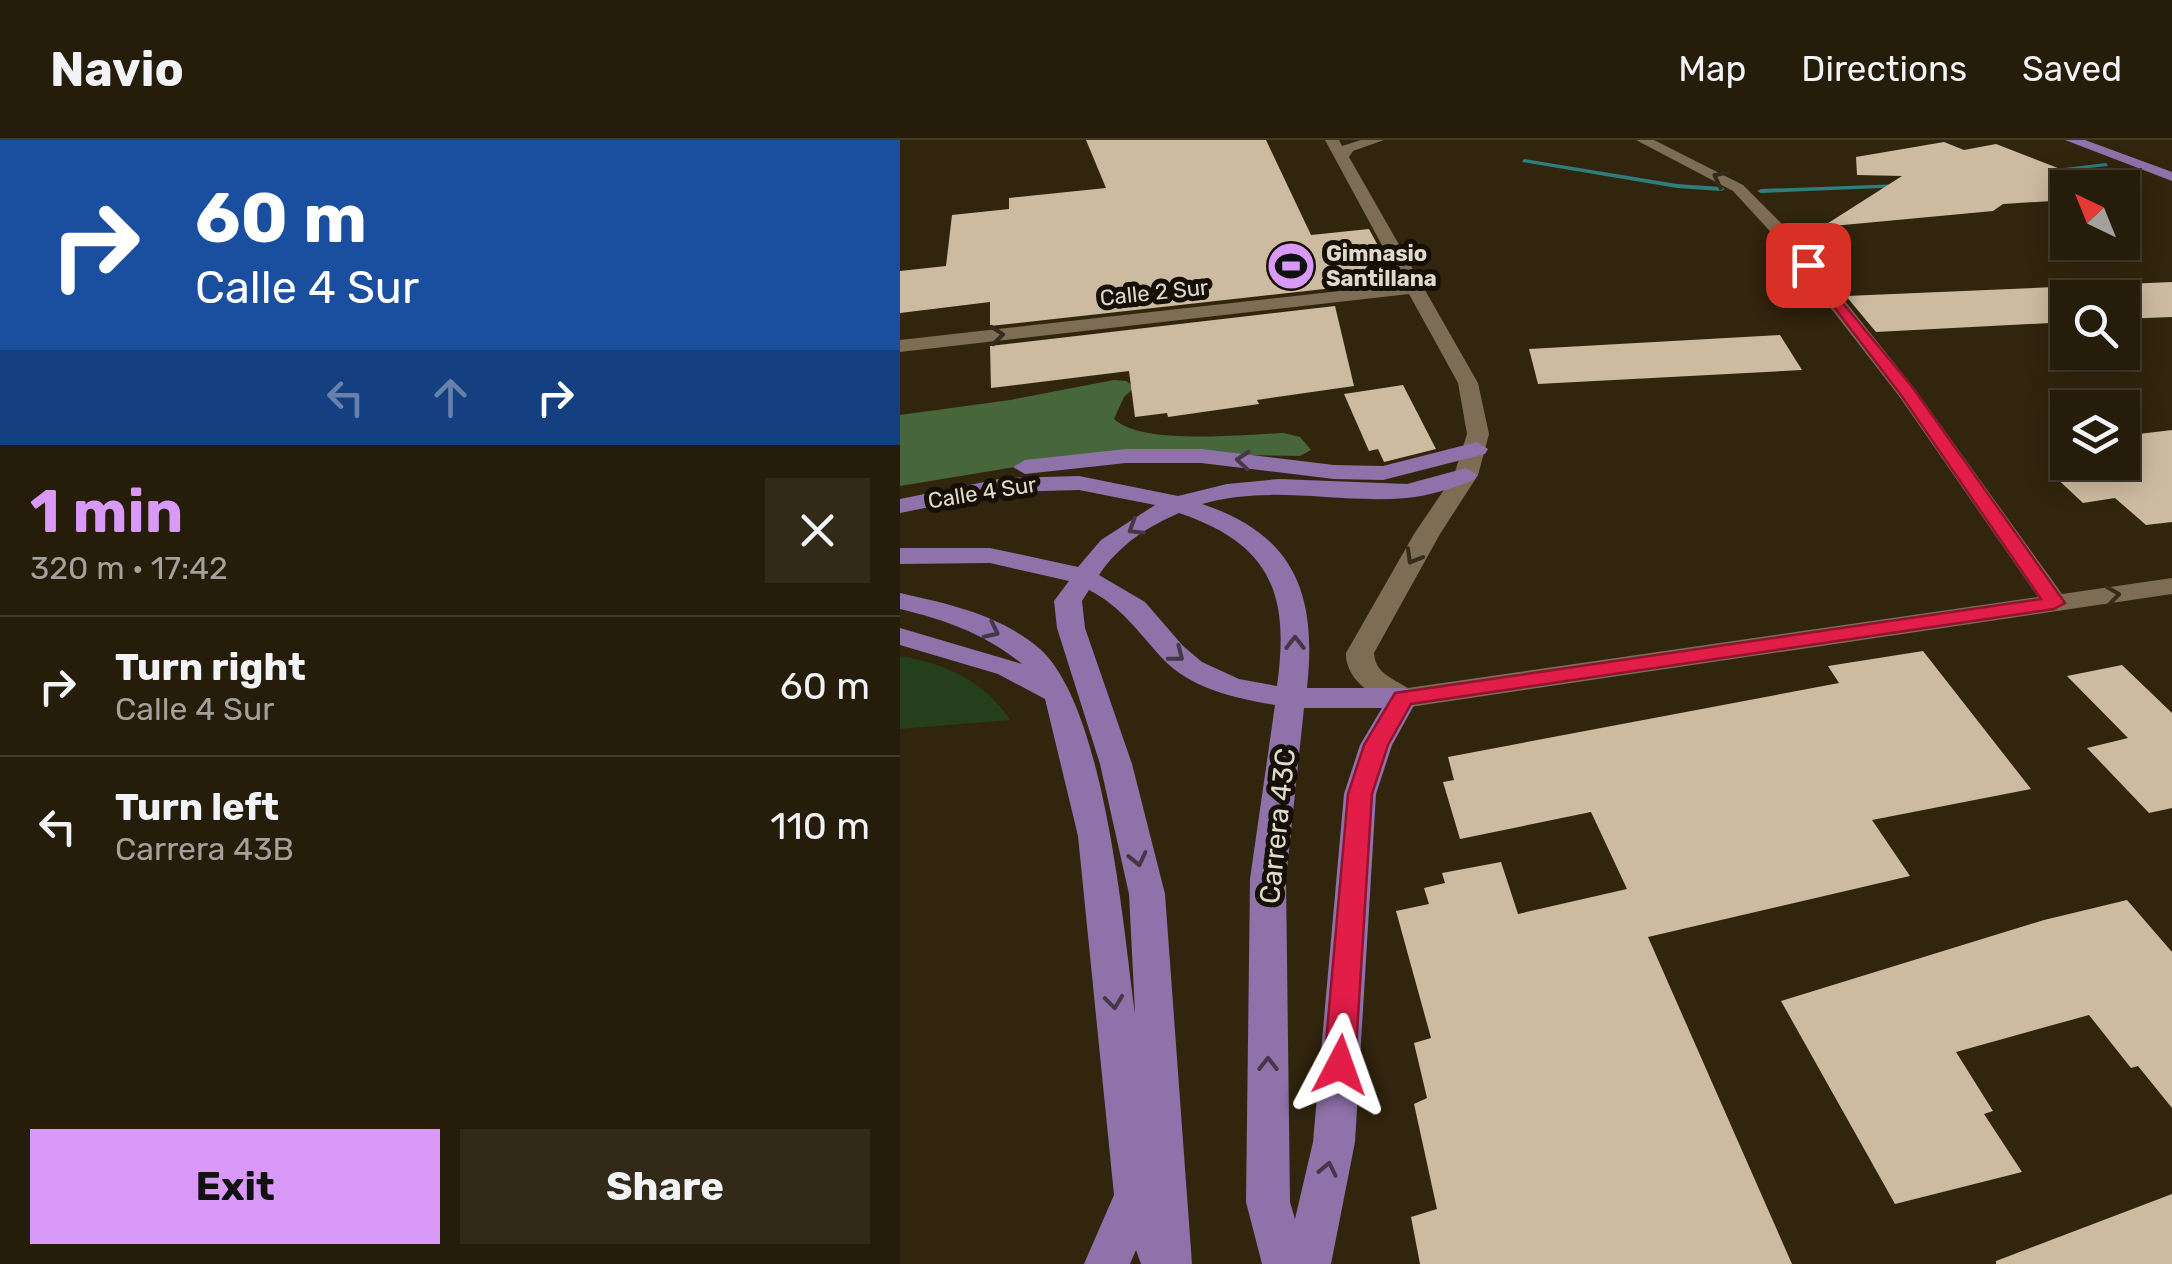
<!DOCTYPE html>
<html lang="en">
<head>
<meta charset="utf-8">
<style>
  :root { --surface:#261c0a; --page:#322918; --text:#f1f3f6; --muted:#a4a19c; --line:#423a2b; --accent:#d99af7 }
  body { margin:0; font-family:Rubik,sans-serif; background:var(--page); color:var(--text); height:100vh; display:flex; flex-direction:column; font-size:38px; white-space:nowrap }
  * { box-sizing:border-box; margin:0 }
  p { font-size:32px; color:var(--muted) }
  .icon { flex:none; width:55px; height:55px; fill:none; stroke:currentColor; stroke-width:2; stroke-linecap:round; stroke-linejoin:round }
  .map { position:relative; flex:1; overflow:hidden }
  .side { display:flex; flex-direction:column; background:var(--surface); width:900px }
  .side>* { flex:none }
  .banner { background:#1a4fa0; color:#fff; overflow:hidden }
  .needle { width:65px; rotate:317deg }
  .tools { position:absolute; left:1150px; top:30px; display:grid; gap:20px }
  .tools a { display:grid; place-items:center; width:90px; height:90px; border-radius:0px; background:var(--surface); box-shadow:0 5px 25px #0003,0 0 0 2px var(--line); font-size:50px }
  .pin { position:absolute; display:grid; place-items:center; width:85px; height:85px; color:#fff; margin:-42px; border-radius:20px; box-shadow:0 5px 15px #0006 }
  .me { position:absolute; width:110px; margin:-55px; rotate:4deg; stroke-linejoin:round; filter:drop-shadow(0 0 8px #0008) }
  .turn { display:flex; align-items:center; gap:35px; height:210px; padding:0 30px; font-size:45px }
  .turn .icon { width:130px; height:130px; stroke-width:2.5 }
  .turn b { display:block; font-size:70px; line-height:85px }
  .lanes { display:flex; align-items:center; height:95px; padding:0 30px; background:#0003; justify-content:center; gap:50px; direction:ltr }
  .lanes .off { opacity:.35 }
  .round { display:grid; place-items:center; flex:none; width:105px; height:105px; border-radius:0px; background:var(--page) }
  .overview { display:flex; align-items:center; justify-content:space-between; height:170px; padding:0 30px }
  h1 { font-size:60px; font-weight:700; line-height:75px; color:var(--accent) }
  .action { display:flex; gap:20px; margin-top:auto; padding:20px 30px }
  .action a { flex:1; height:115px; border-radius:0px; background:var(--accent); color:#111; font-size:40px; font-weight:700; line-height:115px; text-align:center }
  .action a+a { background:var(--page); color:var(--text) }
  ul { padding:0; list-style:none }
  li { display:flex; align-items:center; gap:30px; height:140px; padding:0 30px; border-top:2px solid var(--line) }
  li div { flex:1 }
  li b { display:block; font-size:38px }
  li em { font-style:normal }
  header { display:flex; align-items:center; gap:60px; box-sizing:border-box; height:140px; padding:0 50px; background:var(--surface); border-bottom:2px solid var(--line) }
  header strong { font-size:48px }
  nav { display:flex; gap:55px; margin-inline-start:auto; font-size:35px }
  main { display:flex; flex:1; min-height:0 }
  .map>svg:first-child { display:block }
  .green { fill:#253e1b }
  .forest { fill:#47663b }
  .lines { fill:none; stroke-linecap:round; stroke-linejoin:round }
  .stream { fill:#2f7e7e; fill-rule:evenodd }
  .building { fill:#ccbba0 }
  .minor { fill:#7c6d54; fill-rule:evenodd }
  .major { fill:#8f72aa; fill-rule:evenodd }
  .oneway { stroke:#342b1d }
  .oneway2 { stroke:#463748 }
  .route { fill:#e11d48; stroke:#92132f; stroke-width:2.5 }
  .labels { text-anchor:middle; stroke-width:10; stroke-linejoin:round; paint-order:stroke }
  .far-poi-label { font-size:22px; font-weight:bold; fill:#e1d9cb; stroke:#150f06; text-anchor:start }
  .far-street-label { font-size:22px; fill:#e1d9cb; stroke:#150f06 }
  .street-label { font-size:28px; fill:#e1d9cb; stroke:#150f06 }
</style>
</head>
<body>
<header>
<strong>Navio</strong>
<nav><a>Map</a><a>Directions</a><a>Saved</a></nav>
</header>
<main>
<section class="side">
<div class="banner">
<div class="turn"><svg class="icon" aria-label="right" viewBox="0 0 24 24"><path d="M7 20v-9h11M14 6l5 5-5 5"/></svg><div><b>60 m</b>Calle 4 Sur</div></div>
<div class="lanes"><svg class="icon off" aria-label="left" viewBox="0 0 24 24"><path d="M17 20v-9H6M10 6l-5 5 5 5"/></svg><svg class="icon off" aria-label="ahead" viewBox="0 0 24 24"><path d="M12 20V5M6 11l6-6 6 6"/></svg><svg class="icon" aria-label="right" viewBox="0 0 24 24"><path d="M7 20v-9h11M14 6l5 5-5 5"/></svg></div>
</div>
<div class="overview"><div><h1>1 min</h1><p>320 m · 17:42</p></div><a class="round"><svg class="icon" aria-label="close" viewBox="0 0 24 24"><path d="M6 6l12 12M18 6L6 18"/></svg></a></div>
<ul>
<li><svg class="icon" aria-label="right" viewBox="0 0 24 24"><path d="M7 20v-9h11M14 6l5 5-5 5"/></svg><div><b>Turn right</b><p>Calle 4 Sur</p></div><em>60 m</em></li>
<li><svg class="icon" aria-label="left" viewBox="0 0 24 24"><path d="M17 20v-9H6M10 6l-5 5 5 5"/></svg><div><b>Turn left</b><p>Carrera 43B</p></div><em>110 m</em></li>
</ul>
<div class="action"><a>Exit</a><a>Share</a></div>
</section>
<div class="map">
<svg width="1272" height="1124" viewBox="0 0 1272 1124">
  <rect width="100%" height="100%" fill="#32250e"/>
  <path class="green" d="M0 516C46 524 83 540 110 580L0 589Z"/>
  <path class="forest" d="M214 240 226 241 235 247 224 257 214 279C243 306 343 294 384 293L400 297 411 310 400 316 200 313 0 346V275L110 260Z"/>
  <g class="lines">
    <g class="stream">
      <path d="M624 19 777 44 821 47 825 49 821 51 777 48 622 22Z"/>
      <path d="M1206 23 1208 26 1142 33 1139 31Z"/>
      <path d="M1002 44 1004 47 861 53 857 51 861 49Z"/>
    </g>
  </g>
  <g class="building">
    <path d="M186 0H366L411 95 469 89 497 141 90 186V162L0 173V131L46 126 52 75 109 69V58L206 48Z"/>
    <path d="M1044 2 1064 10 1096 4 1168 32V60L1103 64 1093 71 922 87 1002 36 957 35 956 17Z"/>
    <path d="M1272 142V177L1222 179V158H1168V182L976 192 946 156Z"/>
    <path d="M435 166 454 246 357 260 359 264 268 277 267 273 235 277 229 231 91 248 90 206Z"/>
    <path d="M880 195 902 230 638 244 629 209Z"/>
    <path d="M503 245 536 309 484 322 478 309 469 311 444 254Z"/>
    <path d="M1272 290V382L1246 385 1215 358 1183 363 1150 332 1180 328 1173 322H1222V296Z"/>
    <path d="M1023 511 1131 649 972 680 1010 736 748 797 892 1124H520L511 1077 537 1069 514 964 527 958 514 903 531 898 496 771 529 764 524 748 545 743 542 733 601 722 618 774 727 749 691 672 560 699 543 642 554 640 548 617 939 543 928 526Z"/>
    <path d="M1222 525 1272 573V668L1249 673 1187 608 1228 598 1167 536Z"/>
    <path d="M1227 760 1272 812V968L1238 926 1231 928 1189 875 1056 912 1093 971 1084 974 1122 1032 995 1064 881 861 1144 780Z"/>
    <path d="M1272 1054V1124H1096V1121Z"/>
  </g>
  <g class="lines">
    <path class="minor" d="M425 0H439L442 6 461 0H484L453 11 449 17 578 243 589 294 578 335 540 394 474 513C475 533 492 538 508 548L1138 457 999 256 878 100 833 51 736 0H754L843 45 890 92 1014 248 1162 454 1272 438V454L503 568C478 561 445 541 446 513L514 394 554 335 567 294 558 243 509 154 0 212V200L503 144Z"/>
    <g class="major">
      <path d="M1165 0H1185L1272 32V41Z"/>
      <path d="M577 302 588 309 585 314 483 340 434 339 301 323H226L125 334 113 327 125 320 226 309H301L434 325 483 326Z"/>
      <path d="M566 328 578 335 574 340C552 348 530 356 506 358 437 364 371 344 302 364 396 395 417 456 407 548H503L514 551 518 558 492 605 476 654 455 1002 431 1124H362L346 1062 350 739 375 565C335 558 291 549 262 518 238 492 222 467 189 450L182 461 185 488 232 624 265 754 292 1124H241L236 1110 230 1124H184L214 1055 178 696 145 559 98 534 0 505V488L122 524C85 494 46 480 0 469V453C49 464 101 475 140 509 205 568 223 785 235 873L229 754 200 624 157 488 154 461 169 441 90 423 0 424V408H90L178 427 201 400 255 365 179 350 104 352 0 373V359L104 338 179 336 278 356 327 344 379 339 507 344ZM279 373C371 404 390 454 377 546L339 539 302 522 283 506 245 462 199 435C219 405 247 387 279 373ZM404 568H482L460 605 444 654 413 1002 395 1079 390 1062 386 739Z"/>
    </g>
  </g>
  <defs><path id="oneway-chevron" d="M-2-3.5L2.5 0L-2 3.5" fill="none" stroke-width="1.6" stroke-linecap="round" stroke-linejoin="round" transform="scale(2.5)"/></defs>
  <g class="oneway">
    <use href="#oneway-chevron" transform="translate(820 38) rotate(-153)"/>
    <use href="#oneway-chevron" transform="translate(97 195) rotate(-6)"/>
    <use href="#oneway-chevron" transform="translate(513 417) rotate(120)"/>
    <use href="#oneway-chevron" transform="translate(1213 455) rotate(-8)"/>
  </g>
  <g class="oneway2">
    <use href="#oneway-chevron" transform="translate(343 320) rotate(-175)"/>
    <use href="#oneway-chevron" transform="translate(235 388) rotate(148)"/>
    <use href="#oneway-chevron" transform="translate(92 491) rotate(26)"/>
    <use href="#oneway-chevron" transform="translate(395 503) rotate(-90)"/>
    <use href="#oneway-chevron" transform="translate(277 515) rotate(38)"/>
    <use href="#oneway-chevron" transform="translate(238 719) rotate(77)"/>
    <use href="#oneway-chevron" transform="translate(214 862) rotate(83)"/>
    <use href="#oneway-chevron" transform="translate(368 924) rotate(-90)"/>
    <use href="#oneway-chevron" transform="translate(428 1029) rotate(-78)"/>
  </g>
  <path class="route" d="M908 121 1013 248 1165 463 1154 469 511 564 488 605 472 654 455 925 451 934 440 938 429 934 424 925 448 654 464 605 495 553 1141 459 1001 255 902 125Z"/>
  <defs>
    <g id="stadium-disc" transform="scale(2.5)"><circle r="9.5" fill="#d99af7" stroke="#150f06"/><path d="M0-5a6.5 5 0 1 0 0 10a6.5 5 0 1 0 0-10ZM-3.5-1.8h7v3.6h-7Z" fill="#111"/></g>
  </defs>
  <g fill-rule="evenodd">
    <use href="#stadium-disc" x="391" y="126"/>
  </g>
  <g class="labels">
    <g class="far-poi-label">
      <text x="426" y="121">Gimnasio<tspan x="426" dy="25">Santillana</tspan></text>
    </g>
    <g class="far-street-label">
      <text transform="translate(254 152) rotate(-6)" y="8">Calle 2 Sur</text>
      <text transform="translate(82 352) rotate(-9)" y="8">Calle 4 Sur</text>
    </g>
    <g class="street-label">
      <text transform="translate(377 686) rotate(-84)" y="10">Carrera 43C</text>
    </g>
  </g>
</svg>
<div class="tools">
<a><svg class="needle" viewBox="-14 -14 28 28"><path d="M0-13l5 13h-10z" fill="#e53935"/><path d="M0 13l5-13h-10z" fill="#a4a19c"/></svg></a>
<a><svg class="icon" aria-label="search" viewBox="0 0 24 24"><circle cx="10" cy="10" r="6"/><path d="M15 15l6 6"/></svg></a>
<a><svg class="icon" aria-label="layers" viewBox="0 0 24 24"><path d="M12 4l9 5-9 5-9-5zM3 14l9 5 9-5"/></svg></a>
</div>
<div class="pin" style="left:908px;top:125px;background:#d93025"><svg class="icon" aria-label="arrive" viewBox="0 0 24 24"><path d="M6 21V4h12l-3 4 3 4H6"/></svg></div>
<svg class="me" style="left:440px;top:925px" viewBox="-20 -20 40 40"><path d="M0-17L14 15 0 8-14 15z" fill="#e11d48" stroke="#fff" stroke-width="4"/></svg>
</div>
</main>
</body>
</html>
